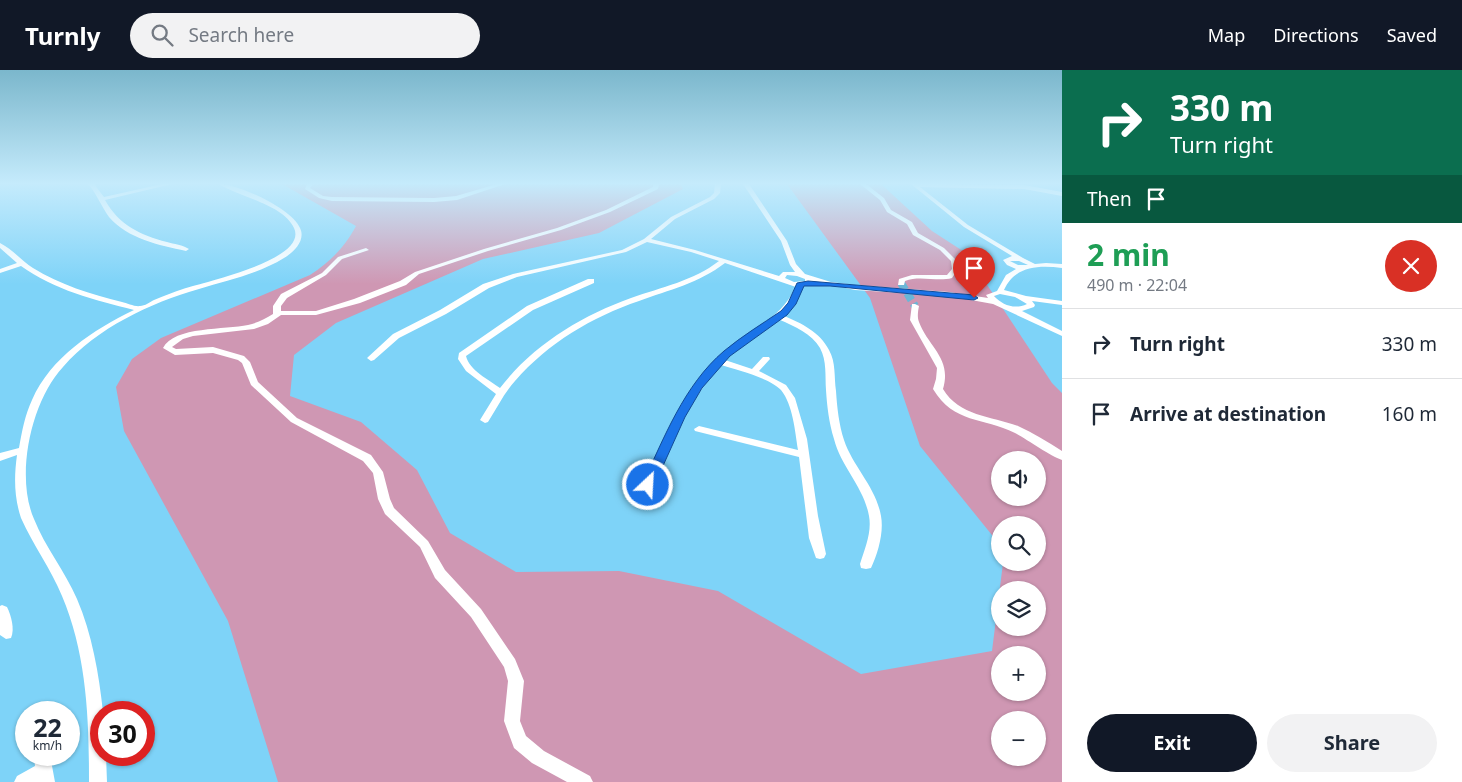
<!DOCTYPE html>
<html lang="en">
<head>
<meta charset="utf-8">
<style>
  :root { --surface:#fff; --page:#f2f2f3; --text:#1f2937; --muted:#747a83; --line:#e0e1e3; --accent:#111827 }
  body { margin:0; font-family:"Noto Sans",sans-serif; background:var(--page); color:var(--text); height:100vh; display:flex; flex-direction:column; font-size:19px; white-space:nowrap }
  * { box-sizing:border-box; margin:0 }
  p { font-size:16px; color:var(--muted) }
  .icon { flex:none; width:28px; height:28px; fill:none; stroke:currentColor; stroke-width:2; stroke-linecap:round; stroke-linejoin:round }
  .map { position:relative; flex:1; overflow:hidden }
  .drawer { display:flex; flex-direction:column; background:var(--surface); width:400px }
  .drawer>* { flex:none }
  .guide { background:#0b6e4f; color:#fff; overflow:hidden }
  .fabs { position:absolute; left:991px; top:381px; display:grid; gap:10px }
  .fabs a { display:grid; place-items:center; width:55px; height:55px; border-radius:50%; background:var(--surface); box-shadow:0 1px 4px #0004; font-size:25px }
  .speed { position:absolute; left:15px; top:631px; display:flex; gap:10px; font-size:25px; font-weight:700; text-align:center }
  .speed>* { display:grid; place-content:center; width:65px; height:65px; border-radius:50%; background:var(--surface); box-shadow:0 1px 4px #0004; line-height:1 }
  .speed small { font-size:12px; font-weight:400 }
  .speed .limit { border:8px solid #d22; background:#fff; color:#111 }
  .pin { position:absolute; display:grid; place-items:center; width:42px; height:42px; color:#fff; margin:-51px -21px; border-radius:50% 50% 50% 0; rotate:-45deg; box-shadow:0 0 5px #0007 }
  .pin .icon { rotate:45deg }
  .me { position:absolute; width:55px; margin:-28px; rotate:25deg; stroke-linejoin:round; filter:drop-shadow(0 0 4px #0008) }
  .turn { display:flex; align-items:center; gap:18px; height:105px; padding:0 25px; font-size:22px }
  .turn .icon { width:65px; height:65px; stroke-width:2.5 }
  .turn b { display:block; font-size:35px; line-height:42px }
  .then { display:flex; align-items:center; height:48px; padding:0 25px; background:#0003; gap:10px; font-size:19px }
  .round { display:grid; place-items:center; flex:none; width:52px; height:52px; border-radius:26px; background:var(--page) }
  .summary { display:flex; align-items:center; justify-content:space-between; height:85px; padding:0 25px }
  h1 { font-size:30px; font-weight:700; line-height:38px; color:#1e9e55 }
  .cta { display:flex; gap:10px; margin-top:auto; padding:10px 25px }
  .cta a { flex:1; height:58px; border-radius:30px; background:var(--accent); color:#fff; font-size:20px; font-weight:700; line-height:58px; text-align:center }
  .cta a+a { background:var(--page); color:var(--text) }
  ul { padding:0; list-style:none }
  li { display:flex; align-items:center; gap:15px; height:70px; padding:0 25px; border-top:1px solid var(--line) }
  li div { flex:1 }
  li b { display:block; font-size:19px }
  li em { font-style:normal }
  header { display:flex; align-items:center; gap:30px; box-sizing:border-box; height:70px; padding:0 25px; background:var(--accent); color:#fff }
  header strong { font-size:24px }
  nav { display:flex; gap:28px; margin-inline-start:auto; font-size:18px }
  .search { width:350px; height:45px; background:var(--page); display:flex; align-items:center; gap:12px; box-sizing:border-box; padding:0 18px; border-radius:28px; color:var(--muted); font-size:19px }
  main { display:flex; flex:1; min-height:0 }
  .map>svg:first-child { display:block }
  .green { fill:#cf97b3; fill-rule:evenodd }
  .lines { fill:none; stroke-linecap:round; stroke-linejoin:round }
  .street-tunnel { stroke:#6bb6d7; stroke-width:8; stroke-dasharray:8 4; stroke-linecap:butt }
  .street { fill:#fff; fill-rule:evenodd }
  .route { fill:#1a73e8; stroke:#114b97 }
</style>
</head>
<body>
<header>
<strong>Turnly</strong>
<div class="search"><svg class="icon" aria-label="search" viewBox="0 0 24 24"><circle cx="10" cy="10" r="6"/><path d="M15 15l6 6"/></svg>Search here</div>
<nav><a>Map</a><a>Directions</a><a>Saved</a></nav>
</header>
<main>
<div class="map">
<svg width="1062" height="712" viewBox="0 0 1062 712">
  <rect width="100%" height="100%" fill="#7ed3f8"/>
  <path class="green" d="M282 114H681L683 119 599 163 483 189 336 253 294 285 290 326 361 352 417 400 450 463 516 502 619 501 718 521 861 604 992 581 1003 493 1038 492V455H1000V475L920 376 870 228 787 114H881L932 161 966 183 1052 313 1062 323V712H278L228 551 124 361 116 317 132 289 161 268 310 205C331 191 344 178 356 156ZM1000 390H1038V428H1000ZM1000 520H1038V558H1000ZM1000 585H1038V622H1000ZM1000 650H1038V688H1000Z"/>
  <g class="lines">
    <path class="street-tunnel" d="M901 213 915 236"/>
    <g class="street">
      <path d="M88 114H94L104 127 162 114H172L105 130C119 155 140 165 167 172 174 174 183 175 189 179L186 181C159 175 128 169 109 147 101 136 97 124 88 114Z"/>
      <path d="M219 114C239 114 292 139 300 158 306 170 294 182 284 188 258 204 227 210 199 219 150 233 97 258 63 297 31 331 15 406 34 449 45 477 65 501 77 529 92 564 99 604 103 642H101V685H106L107 712H89C89 650 87 585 62 526 51 499 33 475 21 448 14 427 14 407 17 385L0 391V383L19 378C22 361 25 345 32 330 51 287 93 260 134 240 95 230 54 220 21 196L0 203V199L17 193 0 178V173C12 179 22 191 33 198 60 215 91 224 122 232 127 233 135 237 140 236 145 236 150 232 154 230 164 226 173 222 183 219 203 212 309 190 294 158 283 134 239 127 219 114Z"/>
      <path d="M307 114H313L310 118 323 126 332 127 434 128 456 126 497 114H505L457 130 434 132 332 131 319 128 305 119Z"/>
      <path d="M653 114H659L658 119 610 142 561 160 488 181 419 204 406 215 360 233 316 245H281L268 254 254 259 193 266 183 269 172 277 176 279 213 277 244 286 250 292 258 312 297 348 371 385 383 402 390 429 394 438 428 471 445 500 481 539 515 589 524 611 520 651 526 666 544 681 590 706 593 712H567L532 693 514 678 504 651 508 611 504 597 471 547 435 508 420 477 385 444 378 429 373 403 363 391 291 352 251 315 242 293 238 290 213 283 175 285 163 278C174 256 226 260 248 255 257 253 265 249 273 244V236L281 224 322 203 338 187 366 178 369 180 342 189 326 205 287 228 281 236V241H316L354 229 400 211 415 202 484 179 557 158 606 140 653 117Z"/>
      <path d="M715 114H721L720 123 714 129 675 149 651 169 695 180 779 206 783 202H795L790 195 781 171 743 114H749L787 171 796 194 805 204 831 212 855 215 949 222 988 228 986 225 997 221 1006 205 1016 199 1007 195 1003 190 1012 186 964 157 911 114 1024 115 1062 122V126L1024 119 920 117 968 155 1023 188 1035 194 1046 193 1062 194V198C1038 195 1015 196 1004 220L1026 226 1062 231V235L1032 231 1035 235 1034 237 1022 241 1062 261V266L993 234 949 226 855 220 812 211V214L803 216 793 234 784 246C801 253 820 262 829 280 836 292 834 307 836 321 837 337 839 355 844 370 853 397 876 417 881 446 884 462 878 483 871 498L866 499 861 498 860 494C865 478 872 462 869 446 864 417 841 397 834 369 829 353 827 336 826 320 825 306 827 291 820 278 812 264 794 256 780 250L738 279 725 290 752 299 763 287H769L770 289 759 301 786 315 795 328 807 369 818 446 826 484 824 488 820 489 816 488 809 468 799 387 695 361 694 359 699 356 798 380C795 361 793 335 781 320 770 308 737 300 721 295L709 308 688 340 652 418H644L642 415C663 371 682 326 715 290 743 261 776 256 796 217L725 193C699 213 669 220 639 231 592 247 548 273 515 311 504 323 497 338 488 352L485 353 480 350 496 324 466 301 458 289 459 283 527 236 588 209H594V213L533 240 466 286C469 300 489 310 500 318 533 275 581 246 631 228 662 217 693 211 719 191L691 182 647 172 626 182 517 207 489 218 446 244 399 268 374 290 371 291 367 288 393 264 440 240 483 214 513 204 622 180 644 169 671 147 710 127 714 123ZM1010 191H1019L1028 195H1018ZM787 205 797 206 805 209V211L794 212 785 208ZM1000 224 1015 227 1027 234C1015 240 1002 235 994 226Z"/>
      <path d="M860 114H866L884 128 891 140 912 152 918 163 944 178 957 191 958 199 952 208C937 212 920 205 905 211L904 215H898L899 209 912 205H947L952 199 951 191 940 180 913 165 907 154 887 142 880 130Z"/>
      <path d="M912 234H915L919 236C918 241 917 247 919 252 929 278 952 288 943 319 959 346 991 346 1018 356 1033 363 1048 372 1062 381V390C1050 386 1028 370 1015 363 983 347 954 354 933 319L936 309 937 298 910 250Z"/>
      <path d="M2 535 7 537C11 545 15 559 11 568L6 569 0 565V536Z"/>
      <path d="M34 685H50L55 712H14L17 706 35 696Z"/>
    </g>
  </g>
  <linearGradient id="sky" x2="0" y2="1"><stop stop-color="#7bb7cc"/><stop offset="0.53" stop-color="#c5ebfc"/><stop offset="1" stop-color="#c5ebfc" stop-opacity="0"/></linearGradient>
  <rect width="1062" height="214" fill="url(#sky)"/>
  <path class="route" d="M808 211 974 225 978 228 974 230 830 216H804L796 234 787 245 730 286 702 318 685 347 653 418H644L642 415C664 368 684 315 724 281 742 266 762 254 781 241L788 233 797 213Z"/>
</svg>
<div class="fabs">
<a><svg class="icon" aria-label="sound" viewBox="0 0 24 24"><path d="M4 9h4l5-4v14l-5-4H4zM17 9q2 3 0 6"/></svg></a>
<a><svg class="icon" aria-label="search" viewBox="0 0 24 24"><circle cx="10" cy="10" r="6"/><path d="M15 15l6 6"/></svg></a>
<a><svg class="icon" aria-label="layers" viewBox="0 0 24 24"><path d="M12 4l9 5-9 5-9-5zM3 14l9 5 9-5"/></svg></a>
<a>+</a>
<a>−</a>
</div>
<div class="speed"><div>22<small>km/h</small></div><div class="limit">30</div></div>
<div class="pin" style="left:974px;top:228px;background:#d93025"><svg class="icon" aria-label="arrive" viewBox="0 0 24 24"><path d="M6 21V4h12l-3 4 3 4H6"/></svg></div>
<svg class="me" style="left:648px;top:415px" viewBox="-20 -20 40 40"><circle r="17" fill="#1a73e8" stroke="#fff" stroke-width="3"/><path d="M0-11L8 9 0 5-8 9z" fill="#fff"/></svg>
</div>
<section class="drawer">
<div class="guide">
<div class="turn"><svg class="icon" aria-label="right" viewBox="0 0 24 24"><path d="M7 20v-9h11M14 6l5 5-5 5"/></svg><div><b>330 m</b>Turn right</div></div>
<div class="then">Then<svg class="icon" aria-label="arrive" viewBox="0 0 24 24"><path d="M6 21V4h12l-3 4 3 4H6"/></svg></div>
</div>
<div class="summary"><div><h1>2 min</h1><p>490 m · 22:04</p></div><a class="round" style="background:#d93025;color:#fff"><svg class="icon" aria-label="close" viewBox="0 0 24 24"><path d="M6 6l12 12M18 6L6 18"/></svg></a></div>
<ul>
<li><svg class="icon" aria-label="right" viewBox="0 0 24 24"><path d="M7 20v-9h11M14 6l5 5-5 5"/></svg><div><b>Turn right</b></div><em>330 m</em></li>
<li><svg class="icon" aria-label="arrive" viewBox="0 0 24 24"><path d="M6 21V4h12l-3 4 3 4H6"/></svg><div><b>Arrive at destination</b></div><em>160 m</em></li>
</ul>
<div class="cta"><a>Exit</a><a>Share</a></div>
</section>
</main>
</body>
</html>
